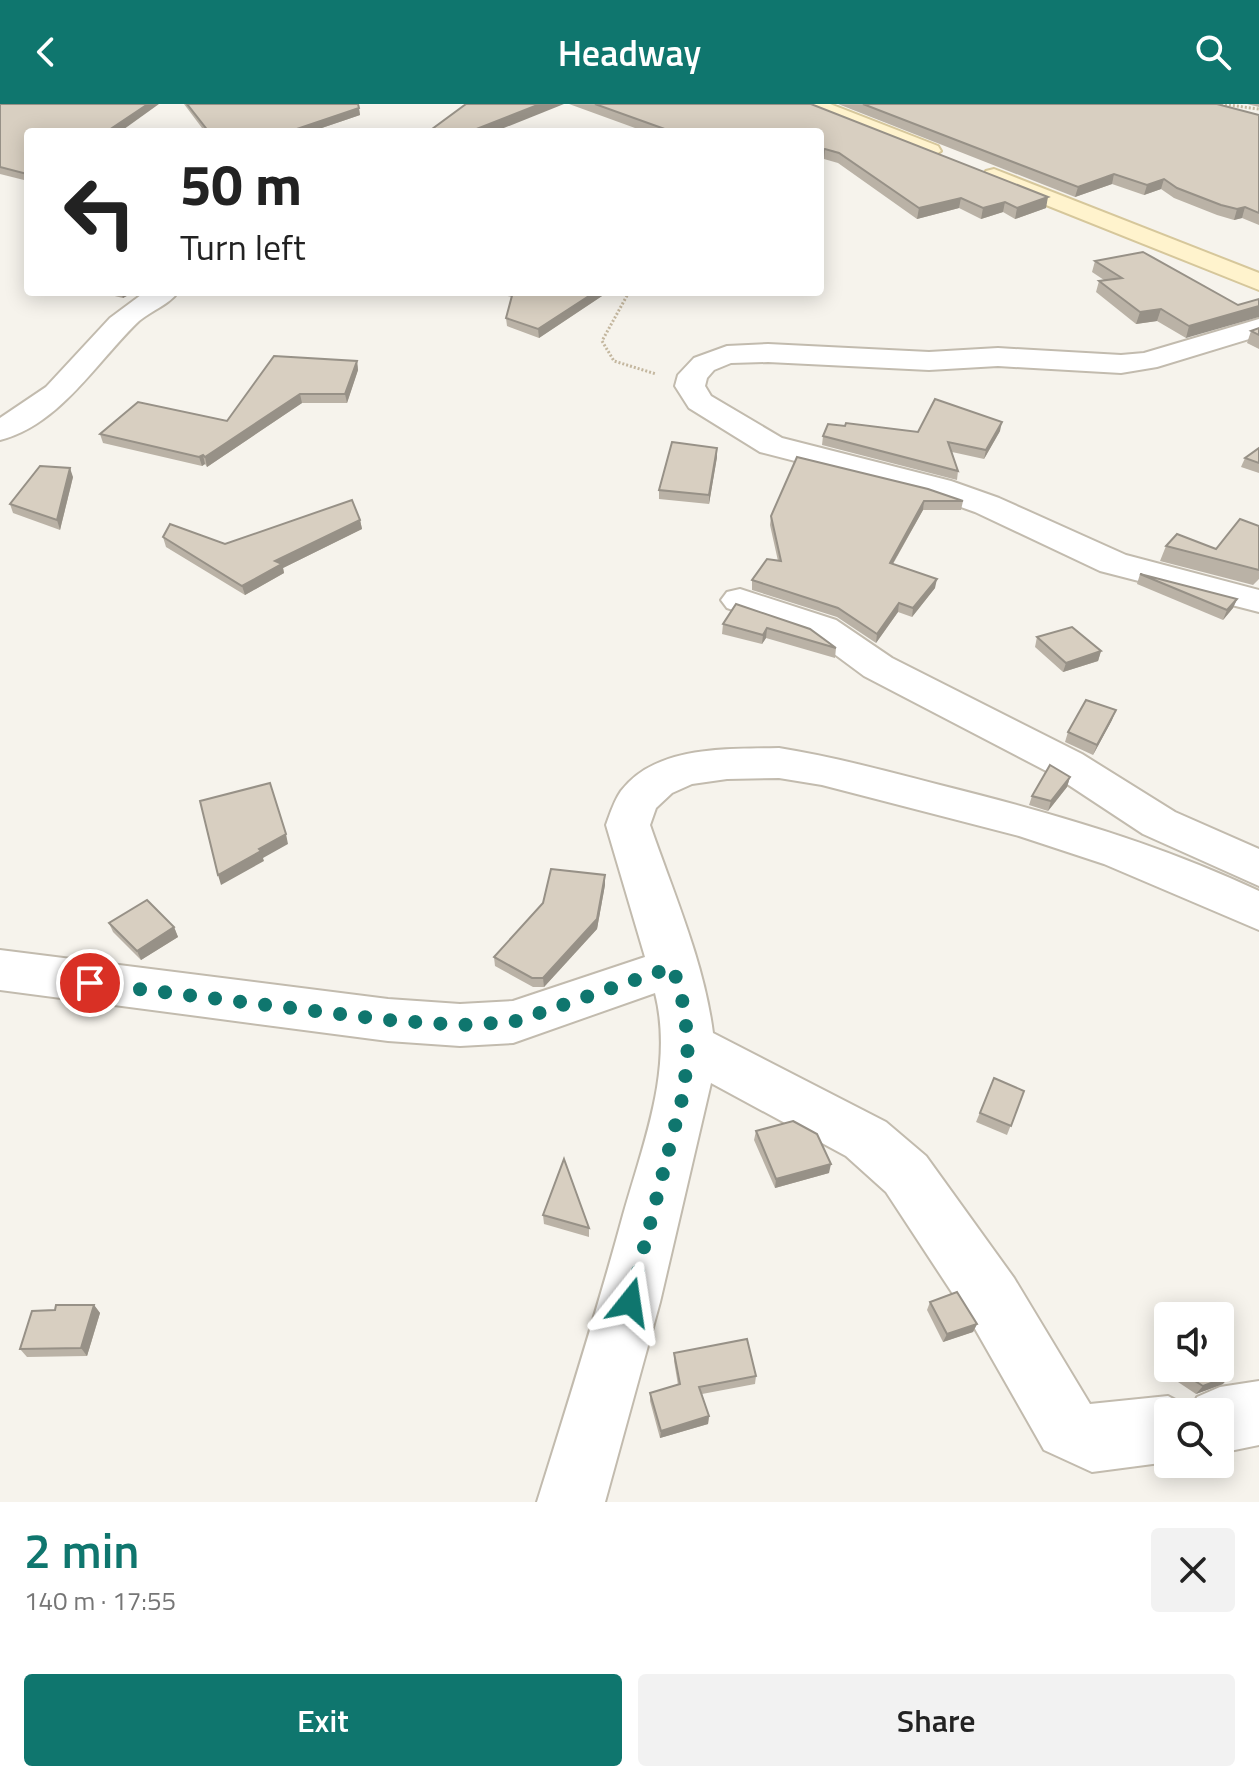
<!DOCTYPE html>
<html lang="en">
<head>
<meta charset="utf-8">
<style>
  :root { --surface:#fff; --page:#f2f2f2; --text:#222; --muted:#767676; --accent:#0f766e }
  body { margin:0; font-family:"Titillium Web",sans-serif; background:var(--page); color:var(--text); height:100vh; display:flex; flex-direction:column; font-size:30px; white-space:nowrap }
  * { box-sizing:border-box; margin:0 }
  p { font-size:26px; color:var(--muted) }
  .icon { flex:none; width:44px; height:44px; fill:none; stroke:currentColor; stroke-width:2; stroke-linecap:round; stroke-linejoin:round }
  .map { position:relative; height:1398px; overflow:hidden }
  .details { display:flex; flex-direction:column; background:var(--surface); flex:1 }
  .details>* { flex:none }
  .hud { position:absolute; left:24px; top:24px; width:800px; height:168px; border-radius:8px; box-shadow:0 4px 20px #0003; background:#fff; color:var(--text); overflow:hidden }
  .fabs { position:absolute; left:1154px; top:1198px; display:grid; gap:16px }
  .fabs a { display:grid; place-items:center; width:80px; height:80px; border-radius:8px; background:var(--surface); box-shadow:0 4px 20px #0003; font-size:40px }
  .pin { position:absolute; display:grid; place-items:center; width:68px; height:68px; color:#fff; margin:-34px; border:4px solid #fff; border-radius:50%; box-shadow:0 2px 8px #0007 }
  .me { position:absolute; width:88px; margin:-44px; rotate:15deg; stroke-linejoin:round; filter:drop-shadow(0 0 6px #0008) }
  .turn { display:flex; align-items:center; gap:28px; height:168px; padding:0 24px; font-size:36px }
  .turn .icon { width:104px; height:104px; stroke-width:2.5 }
  .turn b { display:block; font-size:56px; line-height:68px }
  .round { display:grid; place-items:center; flex:none; width:84px; height:84px; border-radius:8px; background:var(--page) }
  .overview { display:flex; align-items:center; justify-content:space-between; height:136px; padding:0 24px }
  h1 { font-size:48px; font-weight:600; line-height:60px; color:var(--accent) }
  .button { display:flex; gap:16px; margin-top:auto; padding:16px 24px }
  .button a { flex:1; height:92px; border-radius:8px; background:var(--accent); color:#fff; font-size:32px; font-weight:600; line-height:92px; text-align:center }
  .button a+a { background:var(--page); color:var(--text) }
  header { display:flex; justify-content:space-between; align-items:center; height:104px; padding:0 24px; background:var(--accent); color:#fff; font-size:36px; font-weight:600 }
  .map>svg:first-child { display:block }
  .lines { fill:none; stroke-linecap:round; stroke-linejoin:round }
  .street-casing { stroke:#c2bbae; stroke-width:4 }
  .secondary-casing { stroke:#d6c79b; stroke-width:4 }
  .path { stroke:#c4b79f; stroke-width:3; stroke-dasharray:2 2; stroke-linecap:butt }
  .street { fill:#fff; fill-rule:evenodd }
  .secondary { fill:#fff3cd; fill-rule:evenodd }
  .wall { fill:#bab2a6 }
  .shaded-wall { fill:#979187 }
  .building { fill:#d8cfc1; stroke:#979187; stroke-width:2 }
  .route { stroke:#0f766e; stroke-width:14; stroke-dasharray:0 25.2 }
</style>
</head>
<body>
<header><svg class="icon" aria-label="back" viewBox="0 0 24 24"><path d="M15 5l-7 7 7 7"/></svg>Headway<svg class="icon" aria-label="search" viewBox="0 0 24 24"><circle cx="10" cy="10" r="6"/><path d="M15 15l6 6"/></svg></header>
<div class="map">
<svg width="1259" height="1398" viewBox="0 0 1259 1398">
  <rect width="100%" height="100%" fill="#f6f3ec"/>
  <g class="lines">
    <g class="street-casing">
      <g id="street">
        <path d="M145 188H178C170 200 151 207 139 217 97 257 60 321 0 336V314L46 283 110 214Z"/>
        <path d="M1259 215V232L1157 263 1121 269 998 262 929 266 768 258 731 259 714 266 707 274 705 282 711 292 782 334 951 377 999 394 1126 451 1259 486V508L1100 467 975 408 927 391 760 348 689 304 675 282 678 271 694 254 727 242 768 240 929 248 998 244 1121 251 1144 249Z"/>
        <path d="M740 485 836 516 892 554 1082 650 1175 708 1259 745V782L1143 730 1052 670 864 572 810 532 727 504 721 496 727 488Z"/>
        <path d="M779 644C834 653 887 667 940 681 1049 708 1157 739 1259 787V826L1104 760 1019 732 822 681 779 674 727 675 692 680 672 689 656 704 650 721C673 788 704 858 713 929L886 1018 926 1052 1014 1174 1090 1300 1168 1292 1192 1305 1197 1293 1220 1283 1259 1277V1341L1220 1349V1308H1168V1358L1092 1368 1044 1346 970 1216 886 1088 846 1052 711 979 660 1198 605 1398H537C567 1302 597 1207 623 1111 643 1040 674 964 655 889L513 939 460 942 388 937 0 886V846L388 895 460 900 513 897 645 853 606 721C610 710 614 697 621 687 656 641 728 645 779 644Z"/>
      </g>
    </g>
    <g class="secondary-casing">
      <g id="secondary">
        <path d="M802 0H830L938 42 941 47 930 54 922 52 805 4Z"/>
        <path d="M994 65 1259 169V186L986 77 983 72 986 67Z"/>
      </g>
    </g>
    <g class="path">
      <path d="M1221 0 1259 5"/>
      <path d="M629 188 602 237 614 257 656 270"/>
    </g>
    <use href="#street" class="street"/>
    <use href="#secondary" class="secondary"/>
  </g>
  <g class="wall">
    <path d="M0 0 28 28V77L0 70Z"/>
    <path d="M184 0H358L360 11 310 28H205Z"/>
    <path d="M569 0H811L1046 104 1015 115 1003 108 981 115 959 104 917 115 838 59 824 55 820 56V28H646Z"/>
    <path d="M838 0H1217L1259 11V121L1242 114 1234 116 1217 111 1174 94 1161 85 1144 91 1112 80 1075 93Z"/>
    <path d="M1247 0H1259V3Z"/>
    <path d="M1095 157 1238 201 1186 234 1157 217 1136 220 1096 188 1099 177 1104 176 1092 168Z"/>
    <path d="M98 188H134L123 194Z"/>
    <path d="M496 188H608L539 234 507 222 506 214 511 193Z"/>
    <path d="M1259 224V245L1247 239 1251 227Z"/>
    <path d="M357 257 358 266 347 299H302L207 363 205 360 202 362 103 339 100 330 227 317Z"/>
    <path d="M1000 327 984 355 952 348 958 367 957 376 822 341 823 332 918 328Z"/>
    <path d="M1259 344V369L1241 363 1245 354Z"/>
    <path d="M717 353 709 400 659 395V386Z"/>
    <path d="M797 353 963 397 961 406H923L893 460 935 484 912 513 898 508 876 539 837 513 752 486V476L778 457 770 421 771 412Z"/>
    <path d="M73 373 60 426 13 409 10 400Z"/>
    <path d="M360 416 362 425 283 464 284 469 245 491 166 443 163 433 225 440Z"/>
    <path d="M1259 422V475L1253 481 1160 457 1166 442 1216 445Z"/>
    <path d="M1140 470 1237 495 1233 504 1223 516 1137 480Z"/>
    <path d="M736 500 836 544 835 554 766 534 762 540 722 530 723 520Z"/>
    <path d="M1037 533 1101 547 1098 557 1063 568 1035 543Z"/>
    <path d="M1112 616 1093 651 1065 638 1068 628Z"/>
    <path d="M1070 673 1067 683 1048 707 1029 701 1032 692Z"/>
    <path d="M605 781 597 825 544 883H533L495 862 494 853Z"/>
    <path d="M109 819 174 823 178 833 141 856 113 828Z"/>
    <path d="M994 974 1024 987 1007 1031 976 1018Z"/>
    <path d="M756 1027 829 1069 775 1084 754 1036Z"/>
    <path d="M543 1111 589 1124V1133L544 1120Z"/>
    <path d="M930 1198 977 1220 973 1228 943 1238 927 1206Z"/>
    <path d="M94 1201 100 1209 87 1252 27 1253 20 1245 55 1206Z"/>
    <path d="M674 1249 756 1272 755 1280 702 1290 709 1312 708 1320 660 1334 650 1297V1289L678 1281 674 1257Z"/>
    <path d="M1172 1264H1220L1223 1280 1196 1290 1178 1278Z"/>
  </g>
  <g class="shaded-wall">
    <path d="M148 0H159L120 28H106Z"/>
    <path d="M540 0H564L494 28H469Z"/>
    <path d="M359 4 360 11 310 28H288Z"/>
    <path d="M825 45 824 55 820 56V46Z"/>
    <path d="M1114 70 1112 80 1075 93 1078 83Z"/>
    <path d="M1164 75 1161 85 1144 91 1147 81Z"/>
    <path d="M1048 93 1046 104 1015 115 1017 104Z"/>
    <path d="M961 94 959 104 917 115 919 104Z"/>
    <path d="M1005 98 1003 108 981 115 983 104Z"/>
    <path d="M1245 103 1242 114 1234 116 1237 105Z"/>
    <path d="M121 188H134L123 194Z"/>
    <path d="M595 188H608L539 234 538 225Z"/>
    <path d="M1259 202V213L1186 234 1189 222Z"/>
    <path d="M1161 205 1157 217 1136 220 1140 208Z"/>
    <path d="M357 257 358 266 347 299 345 290Z"/>
    <path d="M300 290 302 299 207 363 205 353Z"/>
    <path d="M1002 318 1000 327 984 355 986 346Z"/>
    <path d="M717 344V353L709 400V391Z"/>
    <path d="M203 351 205 360 202 362 199 353Z"/>
    <path d="M70 364 73 373 60 426 57 416Z"/>
    <path d="M924 397 923 406 888 468 890 459Z"/>
    <path d="M360 416 362 425 283 464 284 469 245 491 242 482 275 457Z"/>
    <path d="M937 475 935 484 912 513 913 504Z"/>
    <path d="M1237 495 1233 504 1223 516 1227 506Z"/>
    <path d="M899 499 898 508 876 539 877 530Z"/>
    <path d="M767 524 766 534 762 540 763 531Z"/>
    <path d="M1101 547 1098 557 1063 568 1066 559Z"/>
    <path d="M1116 606 1112 616 1093 651 1097 641Z"/>
    <path d="M1070 673 1067 683 1048 707 1051 697Z"/>
    <path d="M286 730 288 740 263 754 264 757 221 781 218 771 259 745Z"/>
    <path d="M605 771V781L597 825 544 883 543 874Z"/>
    <path d="M174 823 178 833 141 856 137 847Z"/>
    <path d="M831 1060 829 1069 775 1084 776 1075Z"/>
    <path d="M94 1201 100 1209 87 1252 81 1244Z"/>
    <path d="M977 1220 973 1228 943 1238 947 1230Z"/>
    <path d="M1230 1272 1223 1280 1196 1290 1203 1282Z"/>
    <path d="M709 1312 708 1320 660 1334 661 1327Z"/>
  </g>
  <g class="building">
    <path d="M0 0H148L106 28H28L27 70 0 63Z"/>
    <path d="M187 0H358L359 4 288 28H209Z"/>
    <path d="M466 0H540L469 28H428Z"/>
    <path d="M595 0H811L1048 93 1017 104 1005 98 983 104 961 94 919 104 839 49 825 45 820 46V28H673Z"/>
    <path d="M863 0H1217L1259 11V109L1245 103 1237 105 1221 101 1177 84 1164 75 1147 81 1114 70 1078 83Z"/>
    <path d="M1143 148 1238 201 1259 195V202L1189 222 1161 205 1140 208 1099 177 1122 174 1095 157Z"/>
    <path d="M513 188H595L538 225 506 214Z"/>
    <path d="M1259 224V231L1251 227Z"/>
    <path d="M274 252 357 257 345 290H300L205 353 203 351 199 353 100 330 138 298 227 317Z"/>
    <path d="M935 295 1002 318 986 346 948 338 958 367 823 332 828 320 845 322 846 319 918 328Z"/>
    <path d="M672 338 717 344 709 391 659 386Z"/>
    <path d="M1259 344V359L1245 354Z"/>
    <path d="M797 353 928 385 963 397H924L890 459 937 475 913 504 899 499 877 530 838 504 752 476 767 455 781 457 771 412Z"/>
    <path d="M40 362 70 364 57 416 10 400Z"/>
    <path d="M352 396 360 416 275 457 282 460 242 482 163 433 170 420 225 440Z"/>
    <path d="M1240 415 1259 422V466L1166 442 1177 430 1216 445Z"/>
    <path d="M1140 470 1237 495 1227 506Z"/>
    <path d="M736 500 810 525 836 544 767 524 763 531 723 520Z"/>
    <path d="M1072 523 1101 547 1066 559 1037 533Z"/>
    <path d="M1086 596 1116 606 1097 641 1068 628Z"/>
    <path d="M1050 661 1070 673 1051 697 1032 692Z"/>
    <path d="M270 679 286 730 259 745 261 747 218 771 200 697Z"/>
    <path d="M551 765 605 771 597 815 543 874H532L494 853 543 799Z"/>
    <path d="M147 796 174 823 137 847 109 819Z"/>
    <path d="M994 974 1024 987 1011 1022 980 1009Z"/>
    <path d="M793 1017 817 1030 831 1060 776 1075 756 1027Z"/>
    <path d="M564 1055 589 1124 543 1111Z"/>
    <path d="M957 1188 977 1220 947 1230 930 1198Z"/>
    <path d="M56 1201H94L81 1244 20 1245 32 1207 55 1206Z"/>
    <path d="M747 1235 756 1272 699 1283 709 1312 661 1327 650 1289 680 1280 674 1249Z"/>
    <path d="M1220 1244 1223 1246 1228 1255 1230 1272 1203 1282 1184 1270 1181 1264H1220Z"/>
  </g>
  <g class="lines">
    <path class="route" d="M90 879 388 916 460 921 513 918 673 863 684 903 688 941 684 987 630 1198"/>
  </g>
</svg>
<div class="fabs">
<a><svg class="icon" aria-label="sound" viewBox="0 0 24 24"><path d="M4 9h4l5-4v14l-5-4H4zM17 9q2 3 0 6"/></svg></a>
<a><svg class="icon" aria-label="search" viewBox="0 0 24 24"><circle cx="10" cy="10" r="6"/><path d="M15 15l6 6"/></svg></a>
</div>
<div class="pin" style="left:90px;top:879px;background:#d93025"><svg class="icon" aria-label="arrive" viewBox="0 0 24 24"><path d="M6 21V4h12l-3 4 3 4H6"/></svg></div>
<svg class="me" style="left:630px;top:1198px" viewBox="-20 -20 40 40"><path d="M0-17L14 15 0 8-14 15z" fill="#0f766e" stroke="#fff" stroke-width="4"/></svg>
<div class="hud">
<div class="turn"><svg class="icon" aria-label="left" viewBox="0 0 24 24"><path d="M17 20v-9H6M10 6l-5 5 5 5"/></svg><div><b>50 m</b>Turn left</div></div>
</div>
</div>
<section class="details">
<div class="overview"><div><h1>2 min</h1><p>140 m · 17:55</p></div><a class="round"><svg class="icon" aria-label="close" viewBox="0 0 24 24"><path d="M6 6l12 12M18 6L6 18"/></svg></a></div>
<div class="button"><a>Exit</a><a>Share</a></div>
</section>
</body>
</html>
